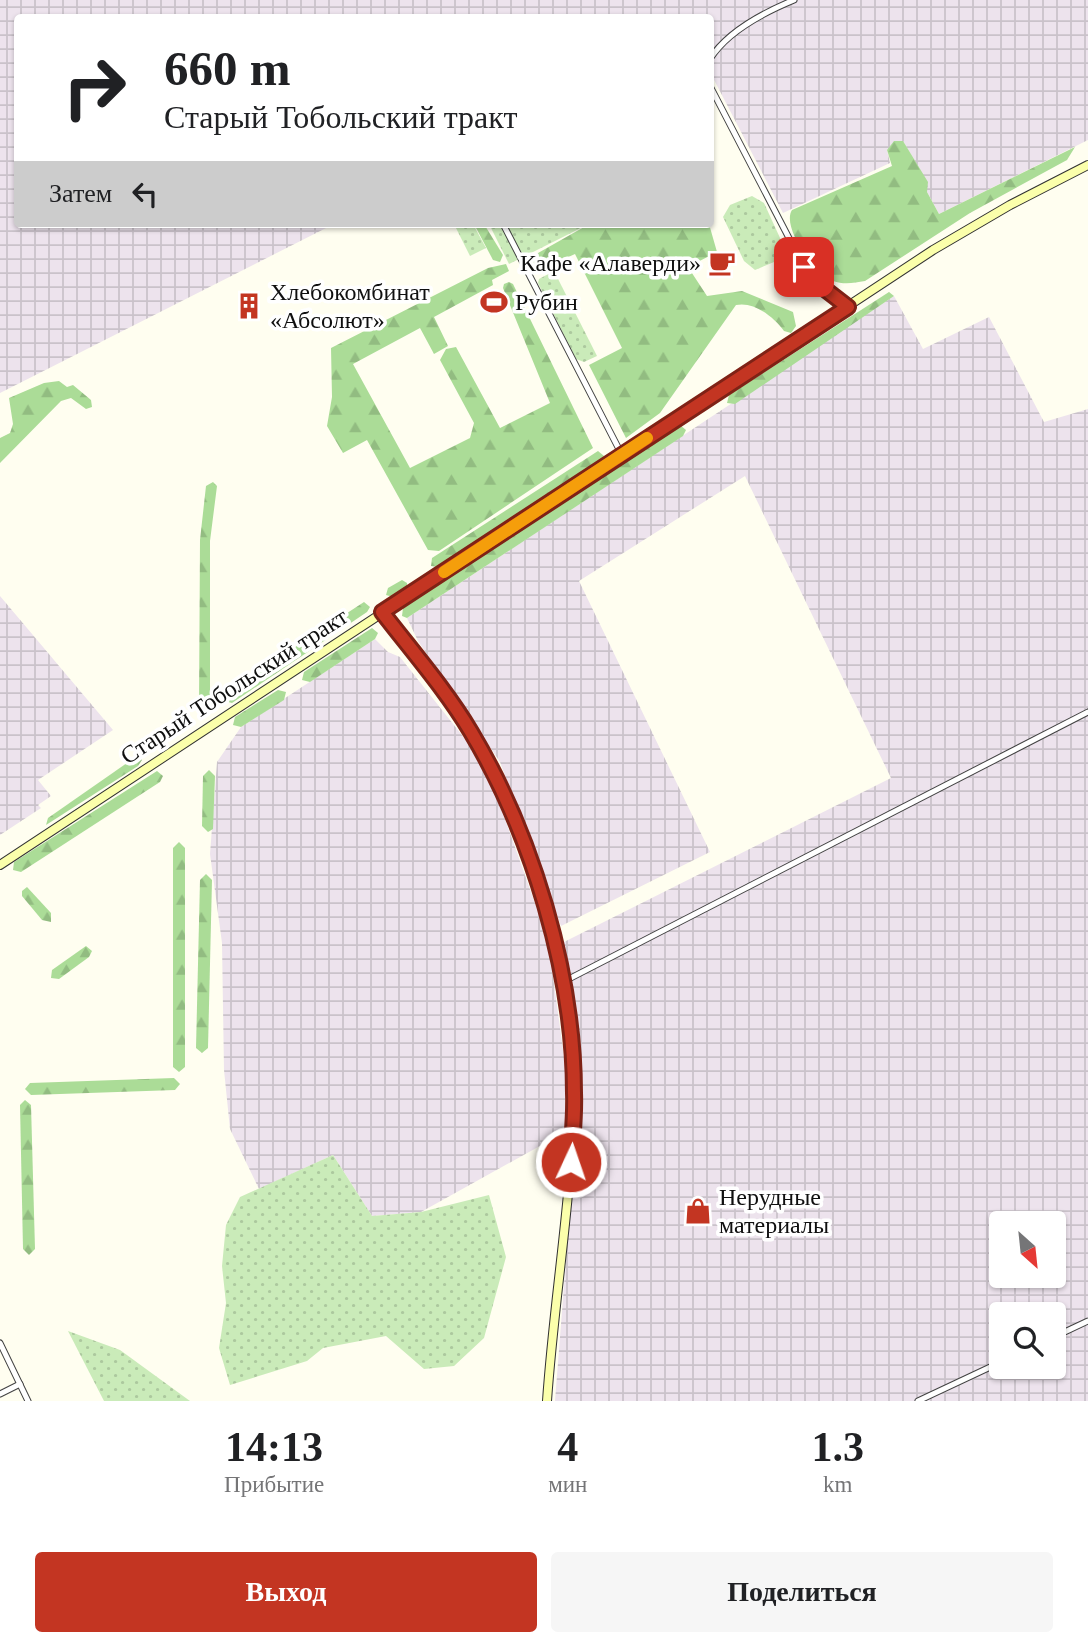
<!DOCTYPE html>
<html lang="ru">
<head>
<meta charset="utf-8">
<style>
  :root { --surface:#fff; --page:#f6f6f6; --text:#202124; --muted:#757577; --accent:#c33522 }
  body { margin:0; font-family:"Times New Roman",serif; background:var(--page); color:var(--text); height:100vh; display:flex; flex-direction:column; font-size:26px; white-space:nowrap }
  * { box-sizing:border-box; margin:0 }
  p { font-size:23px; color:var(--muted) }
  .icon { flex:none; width:38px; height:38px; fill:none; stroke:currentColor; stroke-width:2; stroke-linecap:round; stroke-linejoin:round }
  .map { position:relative; height:1401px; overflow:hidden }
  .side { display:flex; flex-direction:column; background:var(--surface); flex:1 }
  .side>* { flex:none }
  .guide { position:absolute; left:14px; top:14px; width:700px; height:214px; border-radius:7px; box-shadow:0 2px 5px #0004; background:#fff; color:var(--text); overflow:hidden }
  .needle { width:46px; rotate:153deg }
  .fabs { position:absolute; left:989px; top:1211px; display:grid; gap:14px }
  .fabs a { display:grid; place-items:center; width:77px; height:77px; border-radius:7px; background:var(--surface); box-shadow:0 2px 5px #0004; font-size:35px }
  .pin { position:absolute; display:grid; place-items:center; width:60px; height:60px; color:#fff; margin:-30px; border-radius:14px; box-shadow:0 4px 10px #0006 }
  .me { position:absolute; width:77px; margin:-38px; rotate:3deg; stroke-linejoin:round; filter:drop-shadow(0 0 5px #0008) }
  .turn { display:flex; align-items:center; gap:24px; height:147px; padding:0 35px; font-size:32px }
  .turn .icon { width:91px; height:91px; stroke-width:2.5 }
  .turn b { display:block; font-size:49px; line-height:60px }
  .then { display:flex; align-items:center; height:66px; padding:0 35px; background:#0003; gap:14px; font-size:26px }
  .eta { display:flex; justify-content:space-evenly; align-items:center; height:119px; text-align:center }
  .eta b { font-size:42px; font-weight:700; line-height:49px }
  .action { display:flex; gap:14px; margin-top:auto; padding:14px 35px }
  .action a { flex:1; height:80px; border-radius:7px; background:var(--accent); color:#fff; font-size:28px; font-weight:700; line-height:80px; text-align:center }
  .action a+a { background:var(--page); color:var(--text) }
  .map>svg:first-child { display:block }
  .industrial { fill:url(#industrial-grid); fill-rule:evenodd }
  .grass { fill:url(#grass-dots) }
  .forest { fill:url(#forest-firs) }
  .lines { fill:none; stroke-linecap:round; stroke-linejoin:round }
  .street-casing { stroke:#424242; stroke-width:7 }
  .secondary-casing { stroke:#313131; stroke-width:10 }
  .street { stroke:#fff; stroke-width:5 }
  .secondary { stroke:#fbffab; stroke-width:8 }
  .route-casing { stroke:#7f2216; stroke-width:18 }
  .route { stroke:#c33522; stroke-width:12 }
  .slow { stroke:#f59e0b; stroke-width:12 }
  .labels { text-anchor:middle; stroke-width:7; stroke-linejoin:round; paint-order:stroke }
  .poi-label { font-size:24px; fill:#0f0f0f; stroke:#fff; text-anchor:start }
  .street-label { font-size:24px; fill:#0f0f0f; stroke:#fff }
</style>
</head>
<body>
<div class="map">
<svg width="1088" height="1401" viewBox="0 0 1088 1401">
  <defs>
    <pattern id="industrial-grid" width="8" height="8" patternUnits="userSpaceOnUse" patternTransform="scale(1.75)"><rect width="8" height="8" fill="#ede3ed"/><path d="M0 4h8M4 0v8" fill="none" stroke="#cac2ca"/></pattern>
    <pattern id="grass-dots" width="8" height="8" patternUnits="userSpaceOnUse" patternTransform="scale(1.75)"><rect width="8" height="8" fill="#caebb9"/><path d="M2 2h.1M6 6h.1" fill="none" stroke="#acc89e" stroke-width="1.8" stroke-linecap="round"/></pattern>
    <pattern id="forest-firs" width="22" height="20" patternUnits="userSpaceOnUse" patternTransform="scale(1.75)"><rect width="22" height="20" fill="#abdc97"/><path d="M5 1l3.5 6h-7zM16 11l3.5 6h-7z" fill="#92bc81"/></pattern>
  </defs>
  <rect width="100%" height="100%" fill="#fffef0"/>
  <g class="industrial">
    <path d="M0 0H1088V140L939 214 927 192V182L903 141 887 150 890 163 783 213 711 74 710 18H18V224H334L0 393Z"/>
    <path d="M894 296 923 349 989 317 1044 422 1088 409V1401H555L581 1068 560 944 891 778 745 476 579 581 710 852 561 926 500 762 418 641 407 618ZM1001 1223H1054V1276H1001ZM1001 1314H1054V1367H1001Z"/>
    <path d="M0 596 113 730 38 780 51 796 38 805 41 808 0 835Z"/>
    <path d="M375 639 388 652 400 657 469 744 499 802 548 940 565 1064V1132L421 1212 372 1216 333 1155 259 1189 230 1129 224 1070 222 943 210 854 217 762 241 727Z"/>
  </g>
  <g class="grass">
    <path d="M752 196 764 203 786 251 774 262 755 270 744 261 723 217 730 205Z"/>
    <path d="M454 224H473L486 248 470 256Z"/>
    <path d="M489 224H587V225L509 264Z"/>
    <path d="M554 271 597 356 584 362 576 359 538 283 539 279Z"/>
    <path d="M333 1155 372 1216 421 1212 489 1195 506 1257 484 1338 454 1366 424 1369 386 1336 323 1348 307 1361 230 1385 219 1348 226 1303 222 1266 226 1225 240 1197Z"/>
    <path d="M68 1331 120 1350 190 1401H104Z"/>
  </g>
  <g class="forest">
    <path d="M894 141H903L928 182 927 192 939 214 1075 147 1067 160 970 213 865 281C854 283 844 285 833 281 815 275 781 227 792 210L892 166 887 150Z"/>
    <path d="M474 224H484L503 255 500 262 493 260Z"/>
    <path d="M635 224H709L717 252 688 267 707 296 742 291 793 312 796 326 791 333 784 331C774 317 754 301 736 305L660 413 626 438 589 365 622 348 575 254 544 268 535 265 531 257 584 227Z"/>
    <path d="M506 264 509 271 492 280 493 285 434 317 448 346 434 354 420 328 353 364 410 468 470 438 474 423 440 360 446 349 456 347 500 428 550 403 503 288 504 284 509 282 513 284 593 448 439 551 428 550 367 440 343 453 327 426 332 397 331 348 488 268Z"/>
    <path d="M889 292 894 296 735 404 727 403 729 395Z"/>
    <path d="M59 381 67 387 73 385 91 400 92 407 86 409 71 398 61 401 0 463V438L10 433 13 424 9 398 44 383Z"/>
    <path d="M680 425 686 430 683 436 407 618 402 616 403 608Z"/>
    <path d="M598 451 604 456 601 462 438 567 431 566 432 558Z"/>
    <path d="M213 482 217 486 210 541V707L205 712 199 706 200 540 206 486Z"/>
    <path d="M402 580 407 583V589L393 597 386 595 388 588Z"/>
    <path d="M364 602 370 607 367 612 232 703 224 701 225 693Z"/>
    <path d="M372 628 378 633 375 639 310 682 302 680 304 672Z"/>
    <path d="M278 690 286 692 284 700 241 727 233 725 235 717Z"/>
    <path d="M137 756 142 760 138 766 46 825 48 818Z"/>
    <path d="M209 770 215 776 213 829 208 832 202 826 203 776Z"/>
    <path d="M157 771 163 776 160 782 21 872 13 870 14 862Z"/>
    <path d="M179 842 185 848V1067L179 1072 173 1067V848Z"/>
    <path d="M206 874 212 880 208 1048 202 1053 196 1048 200 880Z"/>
    <path d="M27 887 51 913V922L42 920 22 896V891Z"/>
    <path d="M86 946 92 951 89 957 59 979 51 978 52 970Z"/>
    <path d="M174 1078 180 1084 175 1090 31 1095 25 1089 30 1083Z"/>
    <path d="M25 1100 31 1105 35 1249 29 1255 23 1249 20 1105Z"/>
  </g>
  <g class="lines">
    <g class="street-casing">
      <g id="street">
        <path d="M710 59C727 32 765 12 794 0"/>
        <path d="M710 86 804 267 817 283 848 307"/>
        <path d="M503 224 622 455"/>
        <path d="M561 983 1088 712"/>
        <path d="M1054 1337 1088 1321"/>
        <path d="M0 1343 28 1401"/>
        <path d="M0 1394 20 1384"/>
        <path d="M918 1401 1001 1362"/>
      </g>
    </g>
    <g class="secondary-casing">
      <g id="secondary">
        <path d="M382 612C412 651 445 690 471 731 528 825 576 985 574 1095 572 1198 554 1299 547 1401"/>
        <path d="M0 865 933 250 1010 205 1088 165"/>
      </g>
    </g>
    <use href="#street" class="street"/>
    <use href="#secondary" class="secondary"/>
  </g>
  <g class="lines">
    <g class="route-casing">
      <path id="route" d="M571 1162C572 1139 575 1116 574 1093 574 974 532 834 471 732 446 690 412 651 382 612L848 307 817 283 804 267"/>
    </g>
    <use href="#route" class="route"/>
    <path class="slow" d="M444 572 647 438"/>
  </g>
  <defs>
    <g id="cafe-bare" transform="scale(2.1)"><path d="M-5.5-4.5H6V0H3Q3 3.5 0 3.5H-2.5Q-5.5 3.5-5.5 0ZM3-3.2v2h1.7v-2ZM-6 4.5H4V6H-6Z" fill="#c33522" stroke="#fff" stroke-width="2.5" paint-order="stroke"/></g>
    <g id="stadium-bare" transform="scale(2.1)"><path d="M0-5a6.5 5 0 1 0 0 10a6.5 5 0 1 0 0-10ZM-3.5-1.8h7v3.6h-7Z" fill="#c33522" stroke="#fff" stroke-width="2.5" paint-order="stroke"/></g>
    <g id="building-bare" transform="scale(2.1)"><path d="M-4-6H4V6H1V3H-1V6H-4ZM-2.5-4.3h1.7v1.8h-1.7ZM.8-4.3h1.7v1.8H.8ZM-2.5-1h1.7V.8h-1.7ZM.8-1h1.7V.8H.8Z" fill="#c33522" stroke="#fff" stroke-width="2.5" paint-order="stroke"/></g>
    <g id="shop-bare" transform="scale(2.1)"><path d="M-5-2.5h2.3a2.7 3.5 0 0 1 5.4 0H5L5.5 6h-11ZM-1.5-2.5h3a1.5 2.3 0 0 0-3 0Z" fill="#c33522" stroke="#fff" stroke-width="2.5" paint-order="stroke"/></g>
  </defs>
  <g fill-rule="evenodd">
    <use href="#cafe-bare" x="722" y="263"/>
    <use href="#stadium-bare" x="494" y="302"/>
    <use href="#building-bare" x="249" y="306"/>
    <use href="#shop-bare" x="698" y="1211"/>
  </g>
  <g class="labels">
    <g class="poi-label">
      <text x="701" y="271" text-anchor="end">Кафе «Алаверди»</text>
      <text x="270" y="300">Хлебокомбинат<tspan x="270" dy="28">«Абсолют»</tspan></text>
      <text x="515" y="310">Рубин</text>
      <text x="719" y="1205">Нерудные<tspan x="719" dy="28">материалы</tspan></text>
    </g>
    <g class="street-label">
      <text transform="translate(234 686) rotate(-33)" y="8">Старый Тобольский тракт</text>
    </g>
  </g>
</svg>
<div class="fabs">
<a><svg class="needle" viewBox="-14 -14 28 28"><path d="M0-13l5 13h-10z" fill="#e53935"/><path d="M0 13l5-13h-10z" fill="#757577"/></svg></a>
<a><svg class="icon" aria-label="search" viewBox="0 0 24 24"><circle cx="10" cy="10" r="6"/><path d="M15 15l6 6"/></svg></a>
</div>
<div class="pin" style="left:804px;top:267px;background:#d93025"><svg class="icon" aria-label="arrive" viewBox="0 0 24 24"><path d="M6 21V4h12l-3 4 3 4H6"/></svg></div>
<svg class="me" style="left:571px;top:1162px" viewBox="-20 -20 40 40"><circle r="17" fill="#c33522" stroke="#fff" stroke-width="3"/><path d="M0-11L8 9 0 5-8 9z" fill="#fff"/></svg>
<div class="guide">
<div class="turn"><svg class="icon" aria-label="right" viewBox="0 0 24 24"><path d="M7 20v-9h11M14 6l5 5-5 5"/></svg><div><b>660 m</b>Старый Тобольский тракт</div></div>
<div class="then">Затем<svg class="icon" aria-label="left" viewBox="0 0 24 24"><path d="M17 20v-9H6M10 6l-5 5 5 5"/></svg></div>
</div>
</div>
<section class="side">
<div class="eta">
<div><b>14:13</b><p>Прибытие</p></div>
<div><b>4</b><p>мин</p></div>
<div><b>1.3</b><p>km</p></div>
</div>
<div class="action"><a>Выход</a><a>Поделиться</a></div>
</section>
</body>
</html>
